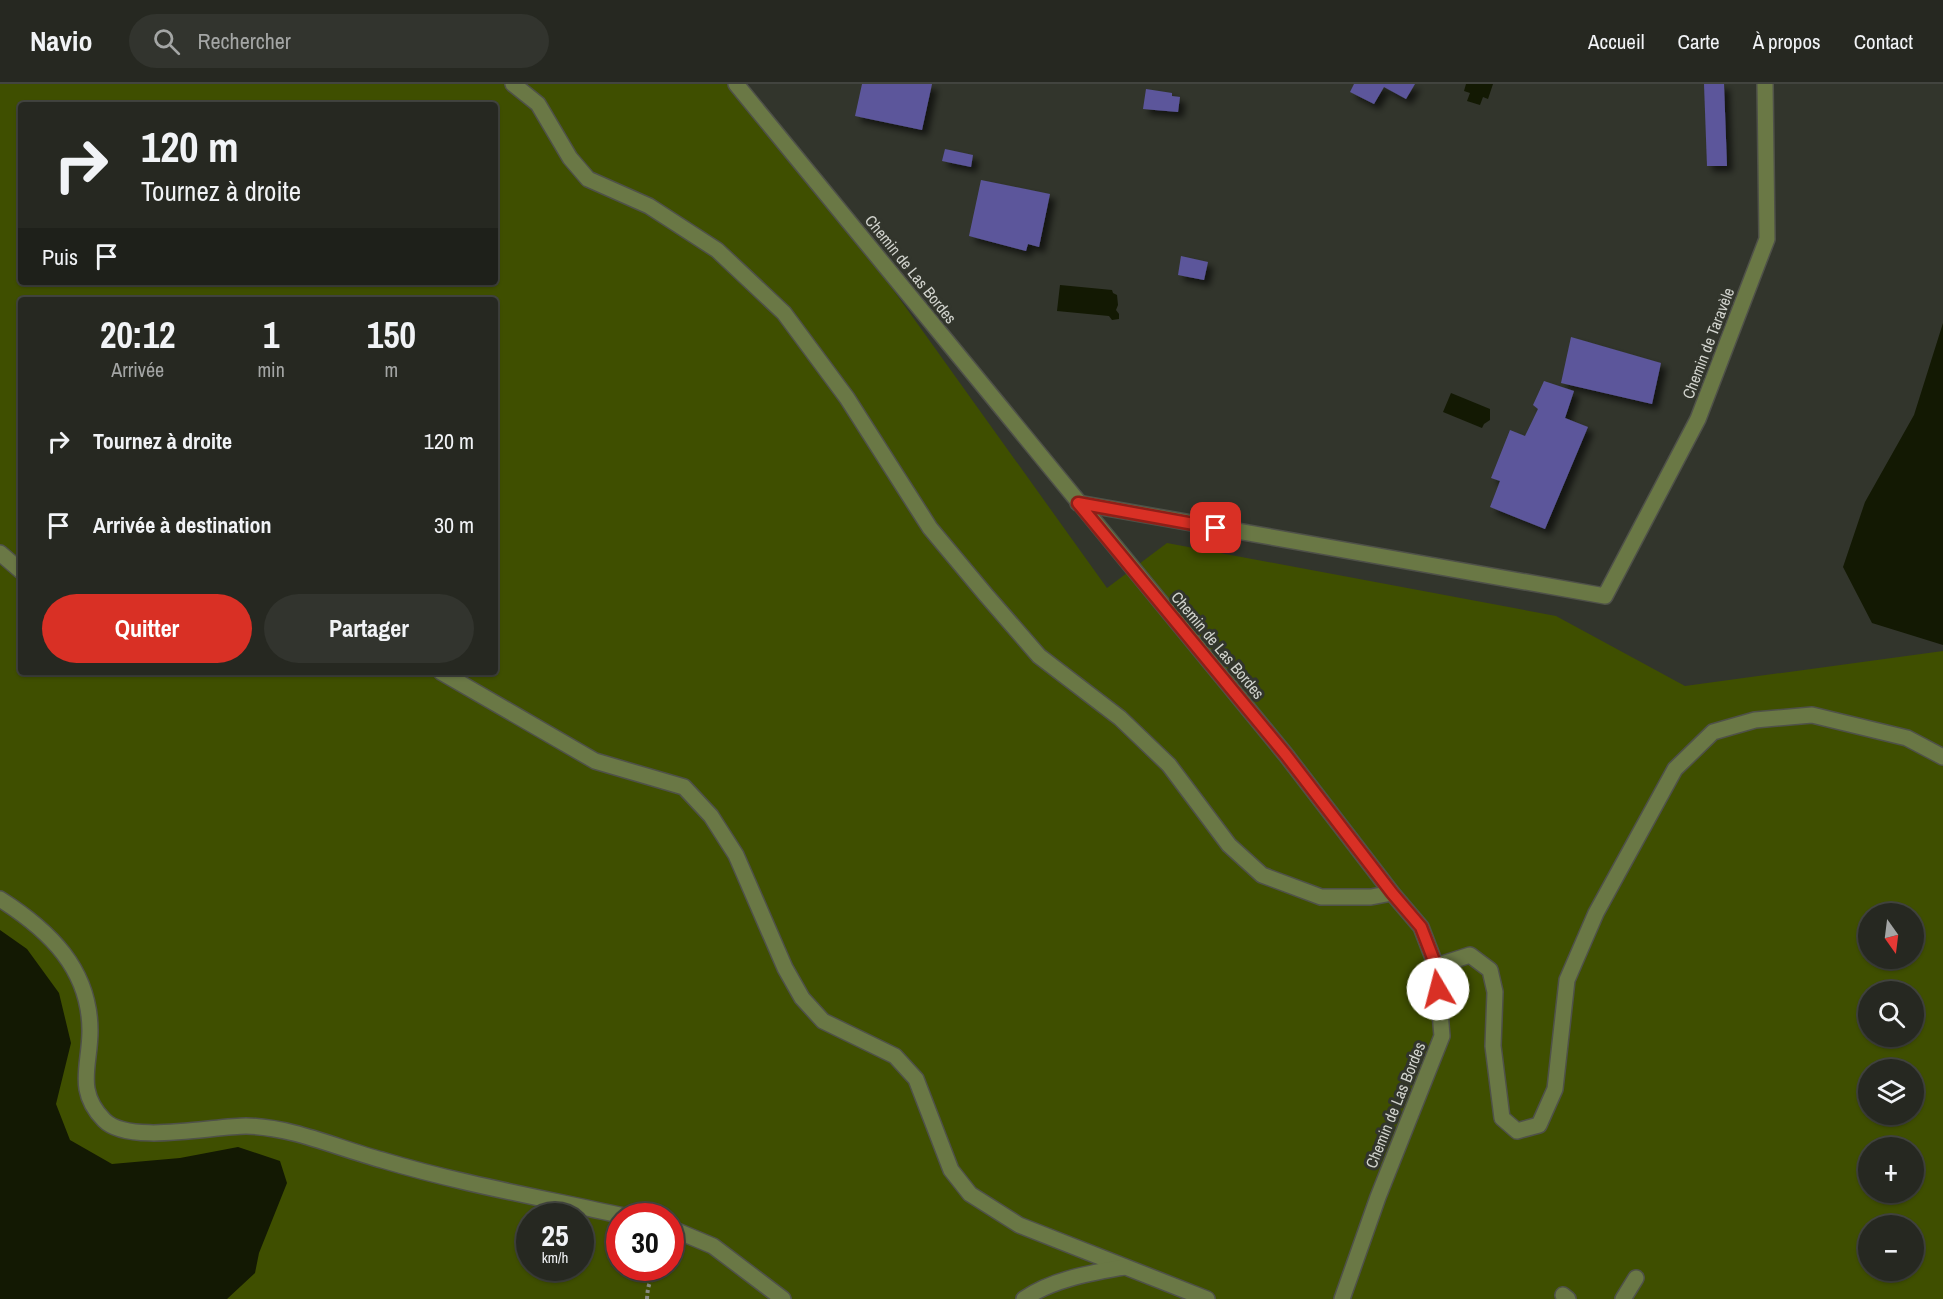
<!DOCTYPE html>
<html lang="fr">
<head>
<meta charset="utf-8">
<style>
  :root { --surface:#262821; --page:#32342e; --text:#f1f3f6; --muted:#a4a6a5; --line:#42443f; --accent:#d93025 }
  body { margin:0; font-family:"Archivo Narrow",sans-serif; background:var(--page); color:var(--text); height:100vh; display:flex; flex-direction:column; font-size:22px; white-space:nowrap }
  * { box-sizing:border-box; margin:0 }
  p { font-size:20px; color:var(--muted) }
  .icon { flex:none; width:33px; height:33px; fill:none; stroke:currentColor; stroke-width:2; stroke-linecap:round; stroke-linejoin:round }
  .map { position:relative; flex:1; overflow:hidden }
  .sheet { position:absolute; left:18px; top:213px; width:480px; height:378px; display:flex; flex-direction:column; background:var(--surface); border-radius:6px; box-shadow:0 2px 4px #0004,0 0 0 2px var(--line) }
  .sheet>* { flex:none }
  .hud { position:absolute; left:18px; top:18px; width:480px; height:183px; border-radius:6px; box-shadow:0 2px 4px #0004,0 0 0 2px var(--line); background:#262821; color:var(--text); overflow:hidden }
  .needle { width:39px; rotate:166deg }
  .controls { position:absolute; left:1858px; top:819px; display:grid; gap:12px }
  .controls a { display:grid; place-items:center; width:66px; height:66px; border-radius:50%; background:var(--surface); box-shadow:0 2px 4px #0004,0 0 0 2px var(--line); font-size:30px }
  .speed { position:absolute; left:516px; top:1119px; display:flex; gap:12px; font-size:30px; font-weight:700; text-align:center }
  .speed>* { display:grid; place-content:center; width:78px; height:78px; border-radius:50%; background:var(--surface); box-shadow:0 2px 4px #0004,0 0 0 2px var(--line); line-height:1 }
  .speed small { font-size:15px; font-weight:400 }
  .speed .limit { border:9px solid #d22; background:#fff; color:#111 }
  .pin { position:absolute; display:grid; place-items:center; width:51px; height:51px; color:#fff; margin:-26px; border-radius:12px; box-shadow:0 3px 9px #0006 }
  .me { position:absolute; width:66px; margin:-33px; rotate:352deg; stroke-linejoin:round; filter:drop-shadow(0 0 4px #0008) }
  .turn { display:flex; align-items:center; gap:21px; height:126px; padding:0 24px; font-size:27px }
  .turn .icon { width:78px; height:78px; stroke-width:2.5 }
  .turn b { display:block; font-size:42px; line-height:51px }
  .then { display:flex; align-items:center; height:57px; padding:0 24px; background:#0003; gap:12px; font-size:22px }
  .eta { display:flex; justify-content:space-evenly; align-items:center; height:102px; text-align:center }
  .eta b { font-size:36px; font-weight:700; line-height:42px }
  .button { display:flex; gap:12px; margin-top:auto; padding:12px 24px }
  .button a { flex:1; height:69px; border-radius:36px; background:var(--accent); color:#fff; font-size:24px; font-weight:700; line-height:69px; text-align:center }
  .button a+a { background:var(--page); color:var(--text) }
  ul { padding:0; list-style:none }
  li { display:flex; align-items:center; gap:18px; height:84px; padding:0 24px }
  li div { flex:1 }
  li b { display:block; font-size:22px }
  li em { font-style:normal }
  header { display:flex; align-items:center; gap:36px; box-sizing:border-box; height:84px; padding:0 30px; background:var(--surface); border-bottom:2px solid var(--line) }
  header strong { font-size:28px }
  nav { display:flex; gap:33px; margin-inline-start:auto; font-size:21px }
  .search { width:420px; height:54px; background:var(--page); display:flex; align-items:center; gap:15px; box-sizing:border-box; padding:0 21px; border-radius:33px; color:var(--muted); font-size:22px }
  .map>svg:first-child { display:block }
  .green { fill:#3f4f00; fill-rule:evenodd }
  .water { fill:#131903 }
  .building { fill:#5c579b; filter:url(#shadow) }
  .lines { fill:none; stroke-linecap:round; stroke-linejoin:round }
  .minor-casing { stroke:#4f5149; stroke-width:18 }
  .path { stroke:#898c84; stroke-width:4; stroke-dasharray:3 3; stroke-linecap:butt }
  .minor { stroke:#6a7845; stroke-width:15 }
  .route-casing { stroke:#8d1f18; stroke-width:15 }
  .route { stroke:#d93025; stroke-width:10 }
  .labels { text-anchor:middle; stroke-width:6; stroke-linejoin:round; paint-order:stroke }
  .street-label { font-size:16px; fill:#d1d3cd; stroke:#32352c }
</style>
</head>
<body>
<header>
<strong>Navio</strong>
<div class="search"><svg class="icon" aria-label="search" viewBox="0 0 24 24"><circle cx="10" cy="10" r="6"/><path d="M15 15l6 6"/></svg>Rechercher</div>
<nav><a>Accueil</a><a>Carte</a><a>À propos</a><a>Contact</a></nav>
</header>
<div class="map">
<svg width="1943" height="1215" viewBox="0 0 1943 1215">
  <defs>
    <filter id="shadow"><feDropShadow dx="5.5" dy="5.5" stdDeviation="3" flood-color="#0009"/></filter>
  </defs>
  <rect width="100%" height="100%" fill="#32352c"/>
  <path class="green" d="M0 0H736L813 94 1107 504 1167 459 1556 532 1685 602 1943 567V1215H0ZM21 21H495V198H21ZM21 216H495V588H21ZM1869 830H1914V874H1869ZM1869 908H1914V952H1869ZM1869 986H1914V1030H1869ZM1869 1064H1914V1108H1869ZM530 1132H580V1184H530ZM620 1132H670V1184H620ZM1869 1142H1914V1186H1869Z"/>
  <g class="water">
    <path d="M1466 0H1493L1488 15 1483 13 1480 21 1467 17 1470 9 1464 7Z"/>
    <path d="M1060 201 1112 206 1113 209 1117 211 1118 221 1116 226 1119 230V235L1112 236 1109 232 1057 227Z"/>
    <path d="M1943 239V561L1872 539 1843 483 1865 418 1914 331Z"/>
    <path d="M1451 309 1490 325V336L1484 340 1482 344 1443 328Z"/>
    <path d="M0 846 27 865 59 909 71 959 56 1020 70 1056 112 1080 180 1074 238 1063 280 1077 287 1099 259 1169 255 1189 227 1215H0Z"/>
  </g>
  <g class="building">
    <path d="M862 0H932L922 46 855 32Z"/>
    <path d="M1354 0H1415L1406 15 1384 3 1374 20 1350 8Z"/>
    <path d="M1704 0H1724L1727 82H1707Z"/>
    <path d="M1146 5 1172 9V12L1180 13 1178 28 1143 25Z"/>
    <path d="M945 65 973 71 971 83 942 77Z"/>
    <path d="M981 96 1050 110 1039 163 1028 160 1026 167 969 152Z"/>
    <path d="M1181 172 1208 178 1204 196 1178 191Z"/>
    <path d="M1571 253 1661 279 1652 320 1561 299Z"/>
    <path d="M1544 297 1574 307 1565 334 1588 343 1545 445 1490 423 1500 397 1491 394 1510 346 1525 352 1538 325 1533 321Z"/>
  </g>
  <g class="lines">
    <g class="minor-casing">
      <g id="minor">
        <path d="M513 0 538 20 570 74 588 95 649 122 717 166 784 229 847 314 930 444 986 511 1039 572 1120 634 1169 681 1229 761 1262 791 1321 813H1371L1392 809"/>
        <path d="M736 0 1286 671 1392 809 1421 843 1436 882 1442 952 1378 1113 1342 1215"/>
        <path d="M1078 419 1605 512 1698 335 1767 155 1765 0"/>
        <path d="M0 469 21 487"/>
        <path d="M441 588 595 677 684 703 711 732 736 771 785 884 802 914 823 937 895 972 916 995 951 1086 970 1110 1019 1141 1207 1215"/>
        <path d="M0 815C49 846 90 885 90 947 90 982 75 1006 104 1036 128 1061 213 1042 246 1042 293 1043 337 1064 382 1076 462 1100 543 1114 624 1132"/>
        <path d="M1436 882 1470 871 1490 886 1495 908 1493 962 1502 1034 1517 1047 1539 1041 1555 1005 1567 896 1596 829 1675 685 1713 648 1755 636 1812 631 1907 654 1943 673"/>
        <path d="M670 1144 713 1162 783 1215"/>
        <path d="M1563 1211 1568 1215"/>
        <path d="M1024 1215C1053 1195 1091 1189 1124 1183"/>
        <path d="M1623 1215 1636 1194"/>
      </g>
    </g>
    <g class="path">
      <path d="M670 1180 679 1176"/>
      <path d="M647 1215C648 1197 651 1193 665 1184"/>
    </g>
    <use href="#minor" class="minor"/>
  </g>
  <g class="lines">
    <g class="route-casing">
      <path id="route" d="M1216 444 1078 419 1286 671 1392 809 1421 843 1436 882 1438 905"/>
    </g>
    <use href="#route" class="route"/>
  </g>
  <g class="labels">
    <g class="street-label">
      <text transform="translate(911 185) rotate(51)" y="6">Chemin de Las Bordes</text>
      <text transform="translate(1708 259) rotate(-69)" y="6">Chemin de Taravèle</text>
      <text transform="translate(1218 561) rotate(50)" y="6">Chemin de Las Bordes</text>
      <text transform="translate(1395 1021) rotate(-68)" y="6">Chemin de Las Bordes</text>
    </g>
  </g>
</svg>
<div class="controls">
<a><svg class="needle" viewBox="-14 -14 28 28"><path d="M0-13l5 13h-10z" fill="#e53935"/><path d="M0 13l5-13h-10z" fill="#a4a6a5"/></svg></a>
<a><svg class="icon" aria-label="search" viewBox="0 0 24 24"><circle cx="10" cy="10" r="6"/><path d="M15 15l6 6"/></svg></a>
<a><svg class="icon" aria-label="layers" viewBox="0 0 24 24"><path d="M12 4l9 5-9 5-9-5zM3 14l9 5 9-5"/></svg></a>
<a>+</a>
<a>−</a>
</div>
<div class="speed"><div>25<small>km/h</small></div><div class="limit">30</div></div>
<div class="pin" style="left:1216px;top:444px;background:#d93025"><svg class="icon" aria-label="arrive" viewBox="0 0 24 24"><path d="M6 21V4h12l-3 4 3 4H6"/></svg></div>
<svg class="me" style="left:1438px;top:905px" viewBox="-20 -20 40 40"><circle r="19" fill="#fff"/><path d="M0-13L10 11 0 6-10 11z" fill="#d93025"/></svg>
<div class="hud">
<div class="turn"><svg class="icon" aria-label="right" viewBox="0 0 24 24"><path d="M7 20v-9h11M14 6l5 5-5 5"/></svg><div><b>120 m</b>Tournez à droite</div></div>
<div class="then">Puis<svg class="icon" aria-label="arrive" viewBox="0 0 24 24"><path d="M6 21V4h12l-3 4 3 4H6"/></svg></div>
</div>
<section class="sheet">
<div class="eta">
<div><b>20:12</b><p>Arrivée</p></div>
<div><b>1</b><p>min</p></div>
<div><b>150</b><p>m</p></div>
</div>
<ul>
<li><svg class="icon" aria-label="right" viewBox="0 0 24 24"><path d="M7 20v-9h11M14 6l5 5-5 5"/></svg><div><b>Tournez à droite</b></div><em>120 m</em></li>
<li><svg class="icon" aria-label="arrive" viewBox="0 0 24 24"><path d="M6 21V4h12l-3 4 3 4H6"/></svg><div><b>Arrivée à destination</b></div><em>30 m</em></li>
</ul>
<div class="button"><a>Quitter</a><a>Partager</a></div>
</section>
</div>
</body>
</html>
